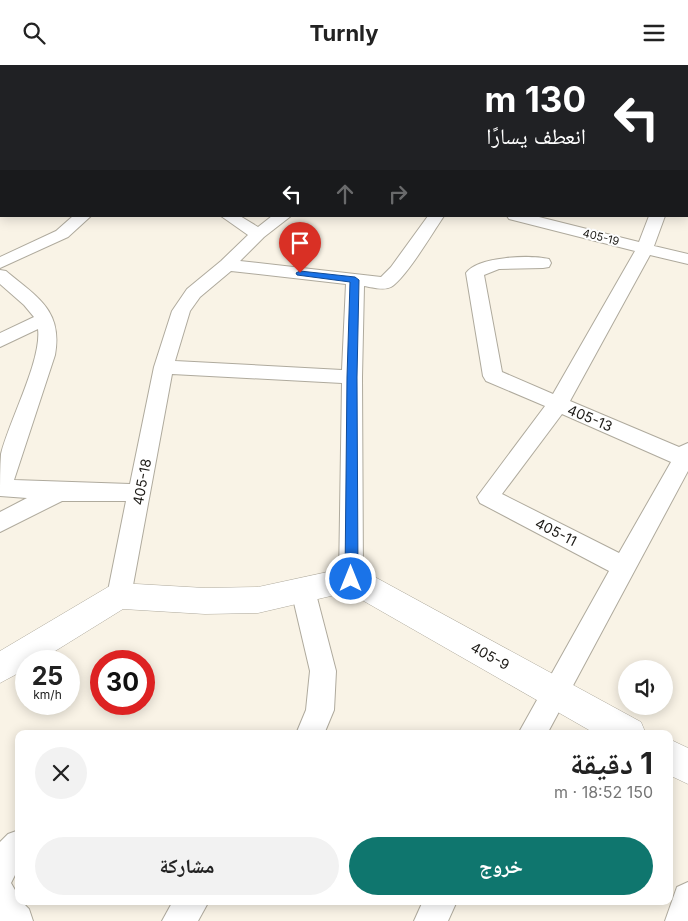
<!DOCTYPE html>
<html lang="ar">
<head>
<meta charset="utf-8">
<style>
  :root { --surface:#fff; --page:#f2f2f2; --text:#222; --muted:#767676; --accent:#0f766e }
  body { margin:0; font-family:Inter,"Noto Naskh Arabic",sans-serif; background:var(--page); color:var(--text); direction:rtl; height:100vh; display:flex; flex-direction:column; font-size:19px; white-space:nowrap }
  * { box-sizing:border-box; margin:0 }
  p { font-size:16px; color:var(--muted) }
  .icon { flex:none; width:28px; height:28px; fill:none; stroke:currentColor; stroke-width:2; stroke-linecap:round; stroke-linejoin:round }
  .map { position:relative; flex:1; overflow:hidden; direction:ltr }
  .panel { position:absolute; left:15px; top:665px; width:658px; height:175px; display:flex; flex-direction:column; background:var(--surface); border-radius:10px; box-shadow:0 2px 12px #0003; direction:rtl }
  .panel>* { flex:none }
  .guide { position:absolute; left:0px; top:0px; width:689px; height:152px; box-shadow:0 2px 12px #0003; direction:rtl; background:#202124; color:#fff; overflow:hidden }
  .fabs { position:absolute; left:618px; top:595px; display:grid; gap:10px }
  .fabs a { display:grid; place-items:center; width:55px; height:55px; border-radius:50%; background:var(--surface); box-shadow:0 2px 12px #0003; font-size:25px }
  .speed { position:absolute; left:15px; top:585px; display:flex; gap:10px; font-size:25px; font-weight:700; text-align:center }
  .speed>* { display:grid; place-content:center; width:65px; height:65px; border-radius:50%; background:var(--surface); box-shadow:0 2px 12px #0003; line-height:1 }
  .speed small { font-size:12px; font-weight:400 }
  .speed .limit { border:8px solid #d22; background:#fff; color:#111 }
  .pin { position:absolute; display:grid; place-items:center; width:42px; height:42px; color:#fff; margin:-51px -21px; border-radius:50% 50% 50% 0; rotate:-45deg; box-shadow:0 0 5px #0007 }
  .pin .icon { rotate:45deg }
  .me { position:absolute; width:55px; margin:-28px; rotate:0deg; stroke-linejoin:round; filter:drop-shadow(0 0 4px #0008) }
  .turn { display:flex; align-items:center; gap:18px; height:105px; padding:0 20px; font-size:22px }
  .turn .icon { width:65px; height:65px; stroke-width:2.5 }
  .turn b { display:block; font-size:35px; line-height:42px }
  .lanes { display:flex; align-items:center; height:48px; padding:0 20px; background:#0003; justify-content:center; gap:25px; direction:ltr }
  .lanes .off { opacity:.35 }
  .round { display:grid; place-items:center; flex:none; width:52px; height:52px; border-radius:26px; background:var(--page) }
  .headline { display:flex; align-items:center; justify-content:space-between; height:85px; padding:0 20px }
  h1 { font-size:30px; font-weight:700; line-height:38px }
  .button { display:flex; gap:10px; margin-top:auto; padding:10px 20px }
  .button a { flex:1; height:58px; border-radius:30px; background:var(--accent); color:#fff; font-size:20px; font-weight:700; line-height:58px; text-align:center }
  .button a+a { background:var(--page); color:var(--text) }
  header { display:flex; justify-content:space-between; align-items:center; height:65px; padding:0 20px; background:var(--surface); font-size:22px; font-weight:700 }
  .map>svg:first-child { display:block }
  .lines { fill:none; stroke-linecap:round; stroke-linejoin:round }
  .street-casing { stroke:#afaa9d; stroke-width:2 }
  .secondary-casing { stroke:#afaa9d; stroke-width:1 }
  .street { fill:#fff; fill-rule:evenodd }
  .secondary { fill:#fff; fill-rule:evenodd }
  .route { fill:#1a73e8; stroke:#114b97 }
  .labels { text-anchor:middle; stroke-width:4; stroke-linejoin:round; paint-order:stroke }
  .far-street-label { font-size:11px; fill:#1c1a16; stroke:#fff }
  .street-label { font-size:14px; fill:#1c1a16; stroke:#fff }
</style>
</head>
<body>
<header><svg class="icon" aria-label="menu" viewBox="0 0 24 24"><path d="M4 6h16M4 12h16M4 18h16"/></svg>Turnly<svg class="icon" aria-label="search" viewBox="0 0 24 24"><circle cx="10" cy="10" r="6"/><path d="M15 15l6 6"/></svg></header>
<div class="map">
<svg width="688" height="856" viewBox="0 0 688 856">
  <rect width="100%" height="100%" fill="#f9f3e6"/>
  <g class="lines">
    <g class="street-casing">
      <g id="street">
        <path d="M96 0H110L111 1H97Z"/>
        <path d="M309 0H323L324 1H310Z"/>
        <rect x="0" y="11" width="1" height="8"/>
        <rect x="0" y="87" width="1" height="9"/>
        <path d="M73 151H91L68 172 0 203V192L56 166Z"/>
        <path d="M221 151H240L258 162 272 151H291L264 172 240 196 381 212 391 202 428 151H444C433 167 406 213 391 222 384 226 371 222 364 221L362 312 363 514 360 521 351 524 342 521 339 514 342 318 172 309 131 531 128 538 119 541 110 538 107 531 126 436H62L0 467V447L27 433 0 431C0 418 0 402 1 389 9 356 42 295 38 264L0 282V268L34 252 24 240 0 219V205L6 206C37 232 63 245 55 290L14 415 130 419 154 302 172 246 187 224 221 196 248 170ZM231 206 346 219 342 305 175 296 190 246 200 232Z"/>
        <path d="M507 151H535L639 177 649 151H665L654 181 688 189V199L650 190 570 336 679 382 688 378V406L547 669H518L609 506 480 438 477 432 545 341 486 316 483 311 466 208C478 191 530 190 549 194L551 198 549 202 543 203 499 204 484 210 502 307 553 329 635 186 509 154ZM562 349 671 397 619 488 502 429Z"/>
        <path d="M303 515 312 518 315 525 336 606 334 645 324 669H296L306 645 310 606 291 525 294 518Z"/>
        <path d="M19 765V802L11 818 19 832V836H21L29 844 33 856H0V777L8 769Z"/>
        <path d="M688 817V856H665L677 822Z"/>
        <path d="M173 836H209L198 856H162Z"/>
        <path d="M423 836H457L448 856H414Z"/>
      </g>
    </g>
    <g class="secondary-casing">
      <g id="secondary">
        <path d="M351 502 362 505 641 657 646 669H596L348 527 258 548 205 549 123 544 39 596H26V604L0 618V586L108 522 119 518 205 523 258 522Z"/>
        <path d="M669 674 688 683V719L669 710Z"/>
      </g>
    </g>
    <use href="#street" class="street"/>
    <use href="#secondary" class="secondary"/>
  </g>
  <path class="route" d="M300 206 355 212 359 215 357 312 358 514 356 518H347L345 514 347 312 350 217 297 210 296 208Z"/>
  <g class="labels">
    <g class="far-street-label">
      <text transform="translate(601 172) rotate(14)" y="4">405-19</text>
    </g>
    <g class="street-label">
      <text transform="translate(590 353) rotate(23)" y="5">405-13</text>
      <text transform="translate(142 417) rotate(-79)" y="5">405-18</text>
      <text transform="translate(556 467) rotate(27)" y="5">405-11</text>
      <text transform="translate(490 591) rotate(29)" y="5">405-9</text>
    </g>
  </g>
</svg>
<div class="fabs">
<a><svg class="icon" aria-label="sound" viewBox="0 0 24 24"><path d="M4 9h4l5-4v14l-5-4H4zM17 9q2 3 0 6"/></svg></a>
</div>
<div class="speed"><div>25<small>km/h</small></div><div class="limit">30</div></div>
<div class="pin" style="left:300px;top:208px;background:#d93025"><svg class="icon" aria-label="arrive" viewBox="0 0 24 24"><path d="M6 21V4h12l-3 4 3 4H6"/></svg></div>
<svg class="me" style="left:351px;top:514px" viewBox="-20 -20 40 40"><circle r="17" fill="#1a73e8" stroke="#fff" stroke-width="3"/><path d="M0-11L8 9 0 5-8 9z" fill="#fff"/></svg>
<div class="guide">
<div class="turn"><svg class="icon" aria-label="left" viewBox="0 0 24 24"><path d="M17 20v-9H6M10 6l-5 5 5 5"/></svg><div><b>130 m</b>انعطف يسارًا</div></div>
<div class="lanes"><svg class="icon" aria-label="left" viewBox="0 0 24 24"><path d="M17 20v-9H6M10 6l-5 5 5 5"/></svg><svg class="icon off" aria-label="ahead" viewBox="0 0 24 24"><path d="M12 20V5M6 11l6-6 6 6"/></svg><svg class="icon off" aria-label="right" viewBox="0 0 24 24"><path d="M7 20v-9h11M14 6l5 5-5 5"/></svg></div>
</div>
<section class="panel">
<div class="headline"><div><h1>1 دقيقة</h1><p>150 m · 18:52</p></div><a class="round"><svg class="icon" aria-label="close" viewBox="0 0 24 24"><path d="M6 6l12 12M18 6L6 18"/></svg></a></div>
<div class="button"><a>خروج</a><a>مشاركة</a></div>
</section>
</div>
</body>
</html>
